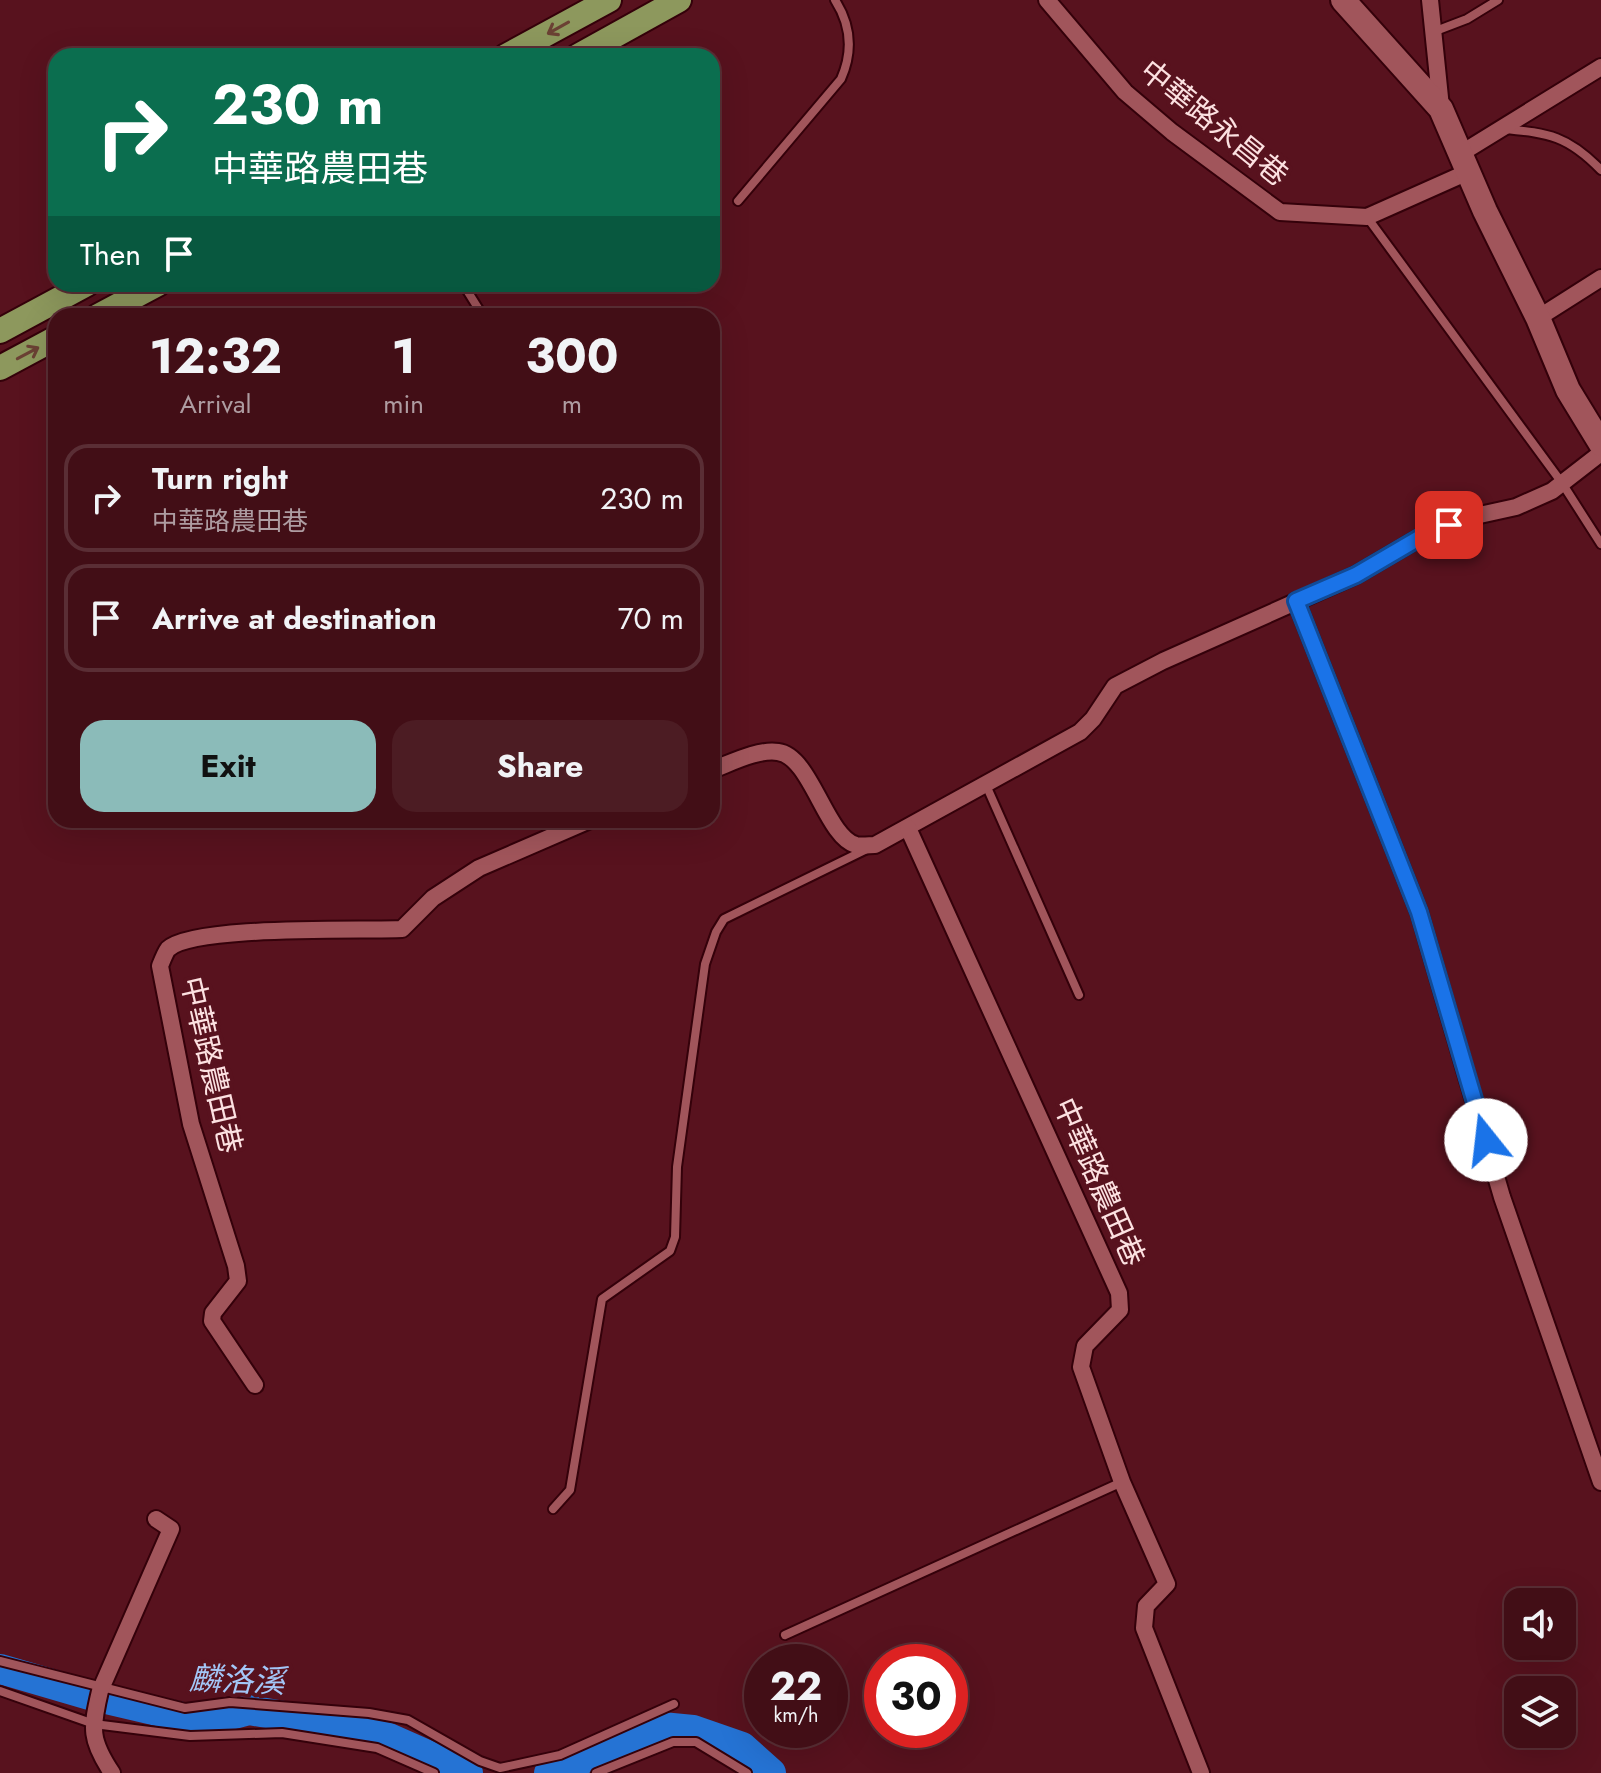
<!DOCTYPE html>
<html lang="en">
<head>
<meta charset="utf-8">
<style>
  :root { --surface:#420e16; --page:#4c1c23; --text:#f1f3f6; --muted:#ae9ca1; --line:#5a2e35; --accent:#8bbbb9 }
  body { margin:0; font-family:Jost,"Noto Sans TC",sans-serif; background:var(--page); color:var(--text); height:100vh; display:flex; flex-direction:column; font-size:30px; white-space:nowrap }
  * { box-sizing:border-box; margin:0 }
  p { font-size:26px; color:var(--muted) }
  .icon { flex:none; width:44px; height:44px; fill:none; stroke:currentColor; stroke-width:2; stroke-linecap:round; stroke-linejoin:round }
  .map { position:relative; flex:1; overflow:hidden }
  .sheet { position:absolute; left:48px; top:308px; width:672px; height:520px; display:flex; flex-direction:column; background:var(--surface); border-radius:24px; box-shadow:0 8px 32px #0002,0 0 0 2px var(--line) }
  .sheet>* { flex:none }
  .top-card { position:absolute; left:48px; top:48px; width:672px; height:244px; border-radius:24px; box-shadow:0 8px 32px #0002,0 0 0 2px var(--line); background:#0b6e4f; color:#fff; overflow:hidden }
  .controls { position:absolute; left:1504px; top:1588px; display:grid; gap:16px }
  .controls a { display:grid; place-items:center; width:72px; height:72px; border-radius:16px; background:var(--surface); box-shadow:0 8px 32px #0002,0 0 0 2px var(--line); font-size:40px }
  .speed { position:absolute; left:744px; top:1644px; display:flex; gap:16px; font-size:40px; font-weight:700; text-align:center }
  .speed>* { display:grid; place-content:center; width:104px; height:104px; border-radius:50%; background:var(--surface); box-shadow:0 8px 32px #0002,0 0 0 2px var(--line); line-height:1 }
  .speed small { font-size:20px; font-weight:400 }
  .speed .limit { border:12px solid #d22; background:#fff; color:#111 }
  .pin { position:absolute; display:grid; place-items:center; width:68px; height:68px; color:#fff; margin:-34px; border-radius:16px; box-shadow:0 4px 12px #0006 }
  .me { position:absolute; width:88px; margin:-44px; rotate:344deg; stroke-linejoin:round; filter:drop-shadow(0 0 6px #0008) }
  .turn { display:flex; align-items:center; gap:28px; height:168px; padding:0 32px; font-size:36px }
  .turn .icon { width:104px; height:104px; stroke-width:2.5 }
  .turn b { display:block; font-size:56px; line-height:68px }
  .then { display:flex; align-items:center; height:76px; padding:0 32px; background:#0003; gap:16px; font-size:30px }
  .eta { display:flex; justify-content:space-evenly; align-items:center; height:136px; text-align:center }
  .eta b { font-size:48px; font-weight:700; line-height:56px }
  .primary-button { display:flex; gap:16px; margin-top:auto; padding:16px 32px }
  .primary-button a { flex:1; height:92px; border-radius:24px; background:var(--accent); color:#111; font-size:32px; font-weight:700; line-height:92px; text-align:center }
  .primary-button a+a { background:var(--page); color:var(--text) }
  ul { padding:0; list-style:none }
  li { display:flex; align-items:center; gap:24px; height:108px; margin:0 16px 12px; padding:0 16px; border:4px solid var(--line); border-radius:24px }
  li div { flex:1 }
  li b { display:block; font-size:30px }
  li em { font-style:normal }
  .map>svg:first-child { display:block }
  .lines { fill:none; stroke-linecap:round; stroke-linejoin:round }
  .river { stroke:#2573d4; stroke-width:30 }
  .lane-casing { stroke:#34010a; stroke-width:12 }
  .street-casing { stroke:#34010a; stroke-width:20 }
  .secondary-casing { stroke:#34010a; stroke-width:28 }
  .primary-casing { stroke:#34010a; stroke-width:28 }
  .lane { stroke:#a1555b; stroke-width:8 }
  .street { stroke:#a1555b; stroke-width:16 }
  .secondary { stroke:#a1555b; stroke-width:24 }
  .primary { stroke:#8d985d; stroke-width:24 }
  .oneway { stroke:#6b4134 }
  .route-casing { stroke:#114b97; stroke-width:20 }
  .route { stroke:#1a73e8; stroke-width:14 }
  .labels { text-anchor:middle; stroke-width:8; stroke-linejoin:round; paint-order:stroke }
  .street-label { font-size:30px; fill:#fce1e1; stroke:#58121e }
  .water-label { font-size:32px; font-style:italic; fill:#a3c6f7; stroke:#58121e }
</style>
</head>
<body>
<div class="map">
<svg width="1601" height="1773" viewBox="0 0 1601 1773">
  <rect width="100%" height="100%" fill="#58121e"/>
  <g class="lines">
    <g class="river">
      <path d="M0 1669 93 1696 204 1722 249 1710 373 1731 468 1773"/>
      <path d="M549 1773 662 1727 693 1730 742 1747 771 1773"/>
    </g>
    <g class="lane-casing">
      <g id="lane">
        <path d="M1433 32 1467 19 1498 0"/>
        <path d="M1504 129C1549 133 1568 136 1601 170"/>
        <path d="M738 201 841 79C853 52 851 25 835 0"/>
        <path d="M1367 217 1562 483 1601 544"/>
        <path d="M463 284 483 316"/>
        <path d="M986 785 1079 995"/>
        <path d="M553 1509 570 1490 602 1299 670 1251 675 1237 677 1167 705 964 716 932 724 919 867 849"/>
        <path d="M785 1635 1122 1482"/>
        <path d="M0 1661 185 1708 230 1702 369 1713 408 1720 480 1761 500 1768 560 1755 674 1704"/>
        <path d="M0 1691 94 1724 190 1736 282 1733 377 1748 434 1773"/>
        <path d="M596 1773 673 1742H696L747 1773"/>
      </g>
    </g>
    <g class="street-casing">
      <g id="street">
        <path d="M1047 0 1125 92 1172 132 1280 212 1367 217 1468 172"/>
        <path d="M1430 0 1441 107"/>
        <path d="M1460 154 1601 67"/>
        <path d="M1538 318 1601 278"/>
        <path d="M1296 601 1419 912 1502 1197 1601 1482"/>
        <path d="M712 770C731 763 757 749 778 752 811 756 826 837 856 845 861 846 870 845 875 845L1080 732 1093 719 1115 686 1163 661 1356 575 1431 531 1466 518 1516 507 1552 491 1601 453"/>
        <path d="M908 828 1119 1293 1120 1310 1085 1346 1081 1367 1122 1482 1167 1584 1146 1606 1144 1628 1201 1773"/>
        <path d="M255 1385 212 1321 213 1313 238 1281 236 1266 191 1124 160 966C162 961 165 953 168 949 194 925 360 931 402 929L433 898 479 868 590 820"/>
        <path d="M112 1773C90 1740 91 1729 100 1691L171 1529 156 1519"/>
      </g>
    </g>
    <g class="secondary-casing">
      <path id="secondary" d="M1343 0 1441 109 1485 211 1538 318 1568 390 1601 444"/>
    </g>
    <g class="primary-casing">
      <g id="primary">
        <path d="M506 56 609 0"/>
        <path d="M578 56 679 0"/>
        <path d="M98 316 158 284"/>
        <path d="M0 331 87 284"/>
        <path d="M0 368 56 338"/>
      </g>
    </g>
    <use href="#lane" class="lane"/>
    <use href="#street" class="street"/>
    <use href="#secondary" class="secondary"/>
    <use href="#primary" class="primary"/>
  </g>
  <defs><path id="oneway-shaft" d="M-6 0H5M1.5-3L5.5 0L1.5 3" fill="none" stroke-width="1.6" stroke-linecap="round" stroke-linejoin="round" transform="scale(2)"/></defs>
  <g class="oneway">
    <use href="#oneway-shaft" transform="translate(558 28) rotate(151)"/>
    <use href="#oneway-shaft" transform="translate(28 353) rotate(-28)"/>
  </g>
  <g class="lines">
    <g class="route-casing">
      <path id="route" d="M1449 525 1431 531 1356 575 1296 601 1419 912 1486 1140"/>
    </g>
    <use href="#route" class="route"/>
  </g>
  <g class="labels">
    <g class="street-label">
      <text transform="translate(1214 123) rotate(39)" y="10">中華路永昌巷</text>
      <text transform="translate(211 1065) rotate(77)" y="10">中華路農田巷</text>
      <text transform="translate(1099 1182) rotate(66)" y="10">中華路農田巷</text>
    </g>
    <g class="water-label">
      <text transform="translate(237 1680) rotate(2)" y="11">麟洛溪</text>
    </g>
  </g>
</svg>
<div class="controls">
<a><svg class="icon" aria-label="sound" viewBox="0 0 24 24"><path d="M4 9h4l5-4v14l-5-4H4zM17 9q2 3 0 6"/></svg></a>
<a><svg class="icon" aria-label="layers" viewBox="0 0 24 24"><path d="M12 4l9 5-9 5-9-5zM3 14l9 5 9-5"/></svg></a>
</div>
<div class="speed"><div>22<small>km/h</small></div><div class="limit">30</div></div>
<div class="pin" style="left:1449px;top:525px;background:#d93025"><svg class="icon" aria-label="arrive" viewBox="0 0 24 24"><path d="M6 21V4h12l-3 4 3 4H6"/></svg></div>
<svg class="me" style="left:1486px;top:1140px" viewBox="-20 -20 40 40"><circle r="19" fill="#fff"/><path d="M0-13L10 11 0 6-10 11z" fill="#1a73e8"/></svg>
<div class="top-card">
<div class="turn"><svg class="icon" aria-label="right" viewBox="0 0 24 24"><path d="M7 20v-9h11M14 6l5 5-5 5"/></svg><div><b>230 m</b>中華路農田巷</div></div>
<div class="then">Then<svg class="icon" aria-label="arrive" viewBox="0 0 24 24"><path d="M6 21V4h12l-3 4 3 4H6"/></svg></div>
</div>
<section class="sheet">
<div class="eta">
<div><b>12:32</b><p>Arrival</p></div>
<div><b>1</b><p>min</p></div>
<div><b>300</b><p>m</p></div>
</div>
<ul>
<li><svg class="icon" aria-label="right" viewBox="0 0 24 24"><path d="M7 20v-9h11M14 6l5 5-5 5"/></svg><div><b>Turn right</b><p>中華路農田巷</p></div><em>230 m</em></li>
<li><svg class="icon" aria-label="arrive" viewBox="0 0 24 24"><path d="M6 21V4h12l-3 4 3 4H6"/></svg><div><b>Arrive at destination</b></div><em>70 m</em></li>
</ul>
<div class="primary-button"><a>Exit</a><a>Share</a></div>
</section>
</div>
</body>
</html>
